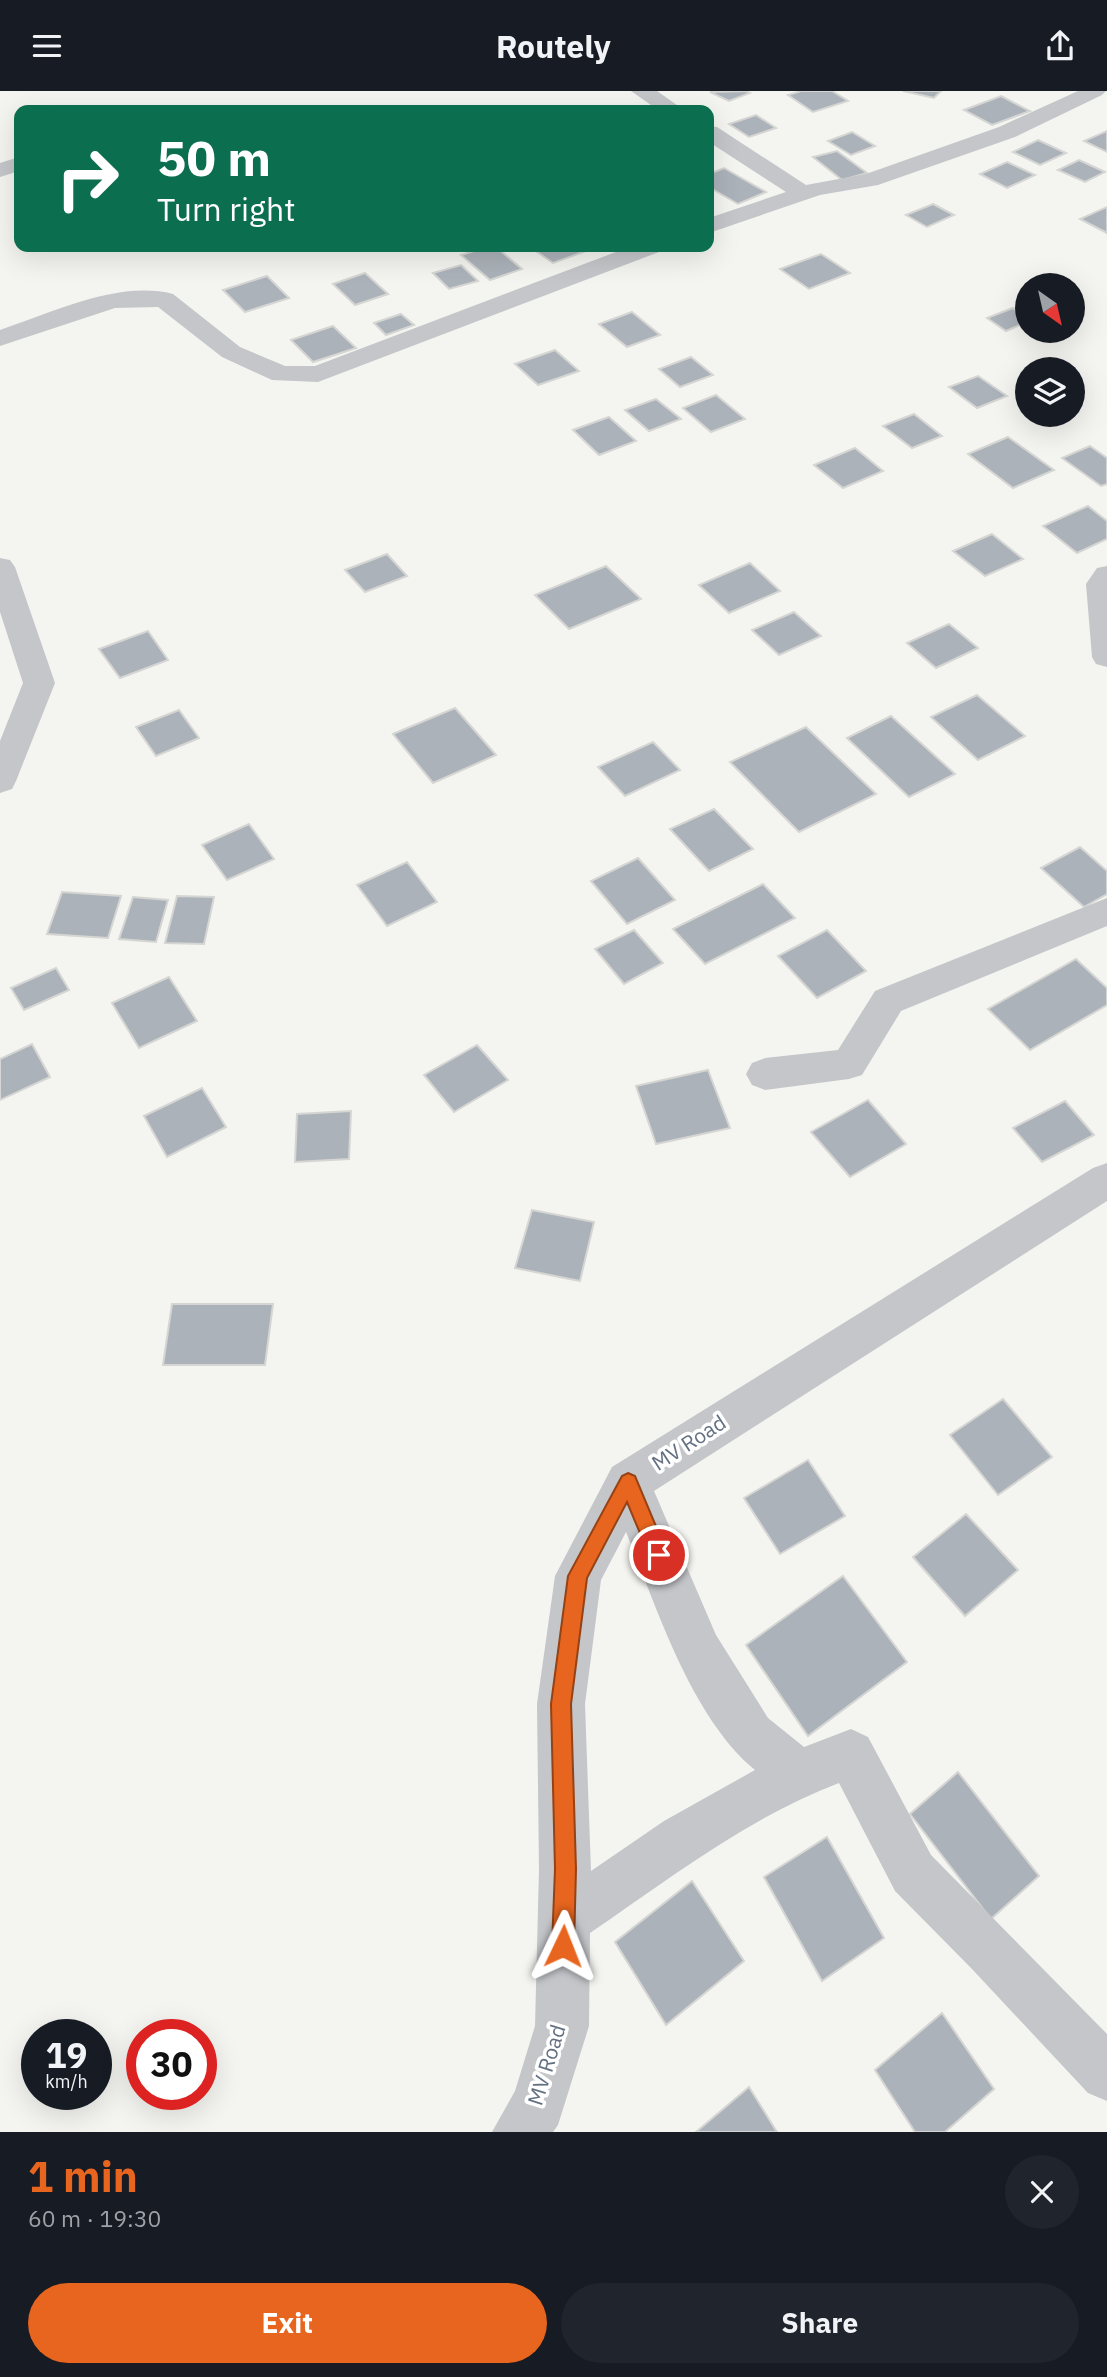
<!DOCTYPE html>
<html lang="en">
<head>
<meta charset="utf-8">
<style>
  :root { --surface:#171b24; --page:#20242c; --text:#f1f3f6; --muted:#9ea1a6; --accent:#e7651e }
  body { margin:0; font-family:"IBM Plex Sans",sans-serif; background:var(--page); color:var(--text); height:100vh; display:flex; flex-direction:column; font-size:26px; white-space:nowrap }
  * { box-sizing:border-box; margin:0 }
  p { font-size:23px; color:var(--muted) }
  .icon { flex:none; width:38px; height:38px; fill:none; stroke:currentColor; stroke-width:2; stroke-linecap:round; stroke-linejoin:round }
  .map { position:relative; height:2041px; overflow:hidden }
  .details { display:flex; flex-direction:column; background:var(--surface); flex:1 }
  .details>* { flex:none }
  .top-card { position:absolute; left:14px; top:14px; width:700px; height:147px; border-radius:14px; box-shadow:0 7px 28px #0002; background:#0b6e4f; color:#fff; overflow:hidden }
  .needle { width:46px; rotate:146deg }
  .fabs { position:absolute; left:1015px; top:182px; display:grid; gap:14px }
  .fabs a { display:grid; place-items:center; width:70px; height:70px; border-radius:50%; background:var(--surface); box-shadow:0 7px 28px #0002; font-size:35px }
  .speed { position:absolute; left:21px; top:1928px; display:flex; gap:14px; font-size:35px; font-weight:700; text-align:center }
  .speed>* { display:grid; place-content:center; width:91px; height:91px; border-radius:50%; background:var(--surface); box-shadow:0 7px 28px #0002; line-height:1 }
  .speed small { font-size:18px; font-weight:400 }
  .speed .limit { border:10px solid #d22; background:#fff; color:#111 }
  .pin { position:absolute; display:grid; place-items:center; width:60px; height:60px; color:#fff; margin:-30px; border:4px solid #fff; border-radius:50%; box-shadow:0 2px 7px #0007 }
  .me { position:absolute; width:77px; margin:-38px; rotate:2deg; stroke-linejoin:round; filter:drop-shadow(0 0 5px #0008) }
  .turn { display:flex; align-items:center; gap:24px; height:147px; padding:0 28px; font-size:32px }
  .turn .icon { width:91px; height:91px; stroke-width:2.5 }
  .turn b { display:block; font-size:49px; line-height:60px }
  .round { display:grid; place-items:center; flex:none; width:74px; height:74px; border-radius:37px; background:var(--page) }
  .headline { display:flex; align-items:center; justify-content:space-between; height:119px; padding:0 28px }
  h1 { font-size:42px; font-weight:800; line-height:52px; color:var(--accent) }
  .button { display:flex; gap:14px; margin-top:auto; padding:14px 28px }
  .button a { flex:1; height:80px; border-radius:42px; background:var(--accent); color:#fff; font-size:28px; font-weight:800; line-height:80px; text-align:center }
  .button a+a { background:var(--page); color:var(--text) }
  header { display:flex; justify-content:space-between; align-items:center; height:91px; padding:0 28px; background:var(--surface); font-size:32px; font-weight:800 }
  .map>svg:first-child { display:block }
  .building { fill:#acb2b9; stroke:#d5d6d3; stroke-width:2 }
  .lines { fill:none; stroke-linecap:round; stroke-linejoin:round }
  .minor { fill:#c4c6ca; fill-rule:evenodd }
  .route { fill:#e7651e; stroke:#964214; stroke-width:2 }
  .labels { text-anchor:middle; stroke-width:7; stroke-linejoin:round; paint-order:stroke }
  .near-street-label { font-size:21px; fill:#637082; stroke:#fff }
</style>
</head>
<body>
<header><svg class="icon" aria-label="menu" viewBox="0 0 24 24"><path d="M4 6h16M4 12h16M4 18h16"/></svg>Routely<svg class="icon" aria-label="share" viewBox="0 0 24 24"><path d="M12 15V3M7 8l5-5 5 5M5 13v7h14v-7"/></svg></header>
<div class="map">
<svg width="1107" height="2041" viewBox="0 0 1107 2041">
  <rect width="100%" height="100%" fill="#f4f5f0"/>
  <g class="building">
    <path d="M746 0 750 2 729 10 710 1Z"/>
    <path d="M801 0H832L848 10 813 21 788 4Z"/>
    <path d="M903 0H941L934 7Z"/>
    <path d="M1001 5 1030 20 992 34 964 19Z"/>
    <path d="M756 24 776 37 749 46 729 33Z"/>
    <path d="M1107 40V61L1084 50Z"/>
    <path d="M852 41 875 55 851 64 828 50Z"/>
    <path d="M1038 49 1066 62 1040 74 1013 61Z"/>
    <path d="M837 60 867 82 842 89 813 66Z"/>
    <path d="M1079 69 1105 81 1085 91 1058 79Z"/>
    <path d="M1007 71 1035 84 1007 97 980 83Z"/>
    <path d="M724 77 766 101 738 113 709 96V83Z"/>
    <path d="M933 113 954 124 927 136 906 124Z"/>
    <path d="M1107 116V142L1080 128Z"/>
    <path d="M487 156H496L522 178 490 189 461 164Z"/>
    <path d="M538 156H580L586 160 553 172 533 158Z"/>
    <path d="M821 163 850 182 809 198 780 178Z"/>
    <path d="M461 174 478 190 449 198 433 182Z"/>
    <path d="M365 182 388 203 355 214 333 193Z"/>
    <path d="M267 185 289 207 245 221 223 199Z"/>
    <path d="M1013 217 1027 227V231L1006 240 987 227Z"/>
    <path d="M632 221 660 244 627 256 599 233Z"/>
    <path d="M401 223 414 234 386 244 374 232Z"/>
    <path d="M333 235 356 257 313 271 291 249Z"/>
    <path d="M555 259 579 280 538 294 515 273Z"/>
    <path d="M691 266 713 284 680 296 659 278Z"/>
    <path d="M978 285 1007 305 977 317 949 296Z"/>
    <path d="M716 304 745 328 711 341 683 317Z"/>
    <path d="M656 308 681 328 649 340 625 319Z"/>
    <path d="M914 323 942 345 912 357 883 335Z"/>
    <path d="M609 326 636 350 599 364 573 339Z"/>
    <path d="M1008 346 1054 379 1013 397 968 363Z"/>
    <path d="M1090 355 1107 367V393L1101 395 1062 367Z"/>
    <path d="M855 357 883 380 843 397 814 374Z"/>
    <path d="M1088 415 1107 430V448L1077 462 1043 435Z"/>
    <path d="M992 443 1023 468 985 485 953 460Z"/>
    <path d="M387 463 407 485 365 501 345 479Z"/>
    <path d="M750 472 780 500 729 522 699 494Z"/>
    <path d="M606 475 641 508 569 538 535 504Z"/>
    <path d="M794 521 821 545 779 564 752 539Z"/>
    <path d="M949 533 978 557 936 577 907 552Z"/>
    <path d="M148 540 168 569 120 587 99 558Z"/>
    <path d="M977 604 1025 645 978 669 931 626Z"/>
    <path d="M455 617 496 664 433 692 393 643Z"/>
    <path d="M179 619 199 647 156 665 136 636Z"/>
    <path d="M891 625 955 683 909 706 847 647Z"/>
    <path d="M806 636 876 703 799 741 730 671Z"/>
    <path d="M653 651 680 679 625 705 598 676Z"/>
    <path d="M714 718 753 758 709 780 670 738Z"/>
    <path d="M249 733 274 768 227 789 202 754Z"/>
    <path d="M1080 756 1107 780V803L1084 816 1041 777Z"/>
    <path d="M638 767 675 809 627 833 591 790Z"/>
    <path d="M407 771 437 811 387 835 357 794Z"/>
    <path d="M763 793 795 827 705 873 673 838Z"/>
    <path d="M62 801 121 805 108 847 47 843Z"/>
    <path d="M177 805 214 806 204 853 165 852Z"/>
    <path d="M133 806 168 809 156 851 119 848Z"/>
    <path d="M634 839 663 872 624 893 595 858Z"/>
    <path d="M827 839 866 880 817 907 778 865Z"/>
    <path d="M1076 868 1107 897V914L1030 959 988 918Z"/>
    <path d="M56 877 69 899 24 919 11 897Z"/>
    <path d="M169 886 197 930 139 957 112 912Z"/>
    <path d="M32 953 50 986 0 1009V968Z"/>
    <path d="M477 954 508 989 454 1021 424 984Z"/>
    <path d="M708 979 730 1037 656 1053 636 995Z"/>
    <path d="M202 997 226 1036 167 1066 144 1025Z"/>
    <path d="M868 1009 906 1053 850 1086 811 1041Z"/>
    <path d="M1065 1010 1094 1044 1042 1071 1013 1037Z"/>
    <path d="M351 1020 349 1068 295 1071 297 1023Z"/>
    <path d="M532 1119 594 1131 580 1190 515 1177Z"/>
    <path d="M172 1213H273L265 1274H163Z"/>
    <path d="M1003 1308 1052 1366 998 1404 950 1344Z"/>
    <path d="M808 1369 845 1425 780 1463 744 1407Z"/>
    <path d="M966 1423 1018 1479 965 1525 913 1466Z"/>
    <path d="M843 1485 907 1571 808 1645 746 1554Z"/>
    <path d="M958 1681 1039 1785 991 1828 910 1723Z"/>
    <path d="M827 1746 884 1847 822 1890 764 1786Z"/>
    <path d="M692 1790 744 1870 666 1934 615 1851Z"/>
    <path d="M942 1922 994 1998 945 2041H915L875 1979Z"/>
    <path d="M749 1996 777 2041H696Z"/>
  </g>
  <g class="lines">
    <g class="minor">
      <path d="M631 0H657L684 19H658Z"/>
      <path d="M1078 0H1106L1102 4 1015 46 878 94 820 104 709 142V127L786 101 709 51V35L717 36 806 94 866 83 999 36Z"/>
      <path d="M19 66V80L0 86V72Z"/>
      <path d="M629 156H663L659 161 318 291 272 289 222 266 158 216 115 217 0 255V239C52 222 117 189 173 203L240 256 285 275H315Z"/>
      <path d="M0 467 10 469 15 476 55 592 16 690 12 698 0 702V650L23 592 0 521Z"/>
      <path d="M1107 475V576L1096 573 1092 566 1086 493 1097 477Z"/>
      <path d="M1107 807V835L901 920 862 984 849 988 765 999 752 994 746 983 752 972 765 967 838 959 875 900Z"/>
      <path d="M1107 1072V1110L654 1400 716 1544 768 1627 804 1656 851 1638 868 1646 931 1764 1107 1943V2010L1088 2002 972 1878 895 1800 839 1692C749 1726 669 1788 590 1842L589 1935 558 2034 553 2041H492L515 2000 535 1935 539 1778 537 1613 555 1485 612 1376 1093 1077ZM626 1441C657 1517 691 1626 755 1679L664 1730 591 1780 585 1613 601 1489Z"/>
    </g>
  </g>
  <path class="route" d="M628 1382 635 1385 668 1464 665 1471 659 1473 652 1471 627 1411 587 1487 571 1613 576 1778 574 1855 571 1863 563 1866 556 1863 552 1855 555 1778 551 1613 568 1485 622 1385Z"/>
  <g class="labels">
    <g class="near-street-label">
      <text transform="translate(689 1352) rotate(-33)" y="7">MV Road</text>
      <text transform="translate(547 1974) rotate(-73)" y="7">MV Road</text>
    </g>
  </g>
</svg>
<div class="fabs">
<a><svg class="needle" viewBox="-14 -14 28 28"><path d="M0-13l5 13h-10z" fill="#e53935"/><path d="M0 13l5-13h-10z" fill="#9ea1a6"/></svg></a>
<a><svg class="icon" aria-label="layers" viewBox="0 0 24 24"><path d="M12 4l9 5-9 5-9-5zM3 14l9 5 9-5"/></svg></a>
</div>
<div class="speed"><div>19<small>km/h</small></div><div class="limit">30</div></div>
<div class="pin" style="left:659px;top:1464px;background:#d93025"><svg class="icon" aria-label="arrive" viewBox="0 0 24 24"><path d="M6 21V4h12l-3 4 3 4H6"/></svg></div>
<svg class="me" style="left:563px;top:1855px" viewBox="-20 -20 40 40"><path d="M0-17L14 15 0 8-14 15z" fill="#e7651e" stroke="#fff" stroke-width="4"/></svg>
<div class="top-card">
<div class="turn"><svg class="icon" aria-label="right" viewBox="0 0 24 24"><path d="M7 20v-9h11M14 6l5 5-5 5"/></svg><div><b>50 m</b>Turn right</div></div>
</div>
</div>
<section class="details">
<div class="headline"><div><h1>1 min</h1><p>60 m · 19:30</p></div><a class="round"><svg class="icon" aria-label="close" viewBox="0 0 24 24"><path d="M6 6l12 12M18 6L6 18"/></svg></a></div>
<div class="button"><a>Exit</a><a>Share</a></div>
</section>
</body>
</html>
